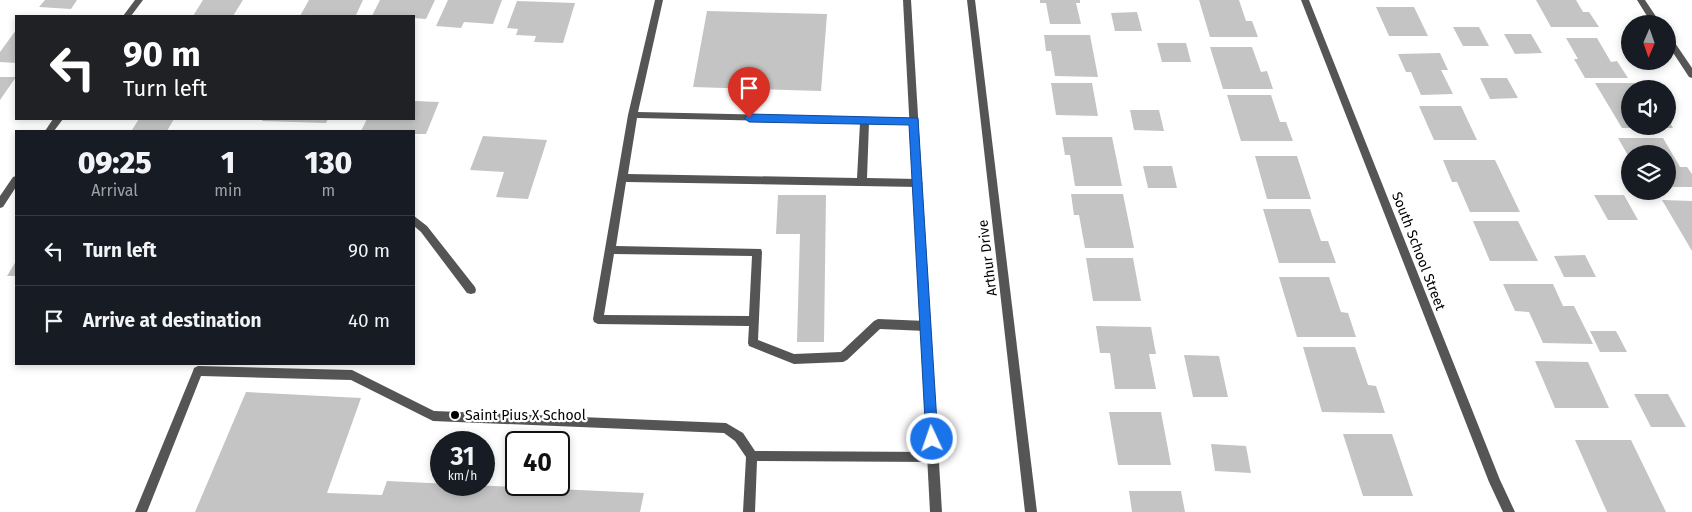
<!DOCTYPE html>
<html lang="en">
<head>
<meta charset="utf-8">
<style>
  :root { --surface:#171b24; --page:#242831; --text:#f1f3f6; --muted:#9ea1a6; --line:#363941 }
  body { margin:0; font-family:"Fira Sans",sans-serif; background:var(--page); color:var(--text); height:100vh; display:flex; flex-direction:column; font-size:19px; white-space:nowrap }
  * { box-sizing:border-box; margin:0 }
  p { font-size:16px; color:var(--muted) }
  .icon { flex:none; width:28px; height:28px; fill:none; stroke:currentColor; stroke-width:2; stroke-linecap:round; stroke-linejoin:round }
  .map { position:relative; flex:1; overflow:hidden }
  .sheet { position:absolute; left:15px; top:130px; width:400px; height:235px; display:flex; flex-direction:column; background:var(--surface); border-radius:0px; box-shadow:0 2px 8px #0003 }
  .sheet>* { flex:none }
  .guide { position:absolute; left:15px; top:15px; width:400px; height:105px; border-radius:0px; box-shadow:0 2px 8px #0003; background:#202124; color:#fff; overflow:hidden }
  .needle { width:32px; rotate:182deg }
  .buttons { position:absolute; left:1621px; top:15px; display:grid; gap:10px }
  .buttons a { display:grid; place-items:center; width:55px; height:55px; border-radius:50%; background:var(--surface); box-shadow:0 2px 8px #0003; font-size:25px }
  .speed { position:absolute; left:430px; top:431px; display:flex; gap:10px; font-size:25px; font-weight:700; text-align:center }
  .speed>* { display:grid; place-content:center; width:65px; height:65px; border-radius:50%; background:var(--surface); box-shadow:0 2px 8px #0003; line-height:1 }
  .speed small { font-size:12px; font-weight:400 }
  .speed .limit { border:2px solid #111; border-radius:8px; background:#fff; color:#111 }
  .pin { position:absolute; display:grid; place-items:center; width:42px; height:42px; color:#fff; margin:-51px -21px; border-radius:50% 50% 50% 0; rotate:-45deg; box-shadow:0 0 5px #0007 }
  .pin .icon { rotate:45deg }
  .me { position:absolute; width:55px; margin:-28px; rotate:357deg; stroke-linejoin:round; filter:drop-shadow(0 0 4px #0008) }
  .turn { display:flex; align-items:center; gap:18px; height:105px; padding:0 25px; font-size:22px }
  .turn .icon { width:65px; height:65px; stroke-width:2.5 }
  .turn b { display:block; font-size:35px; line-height:42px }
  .eta { display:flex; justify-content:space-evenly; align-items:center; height:85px; text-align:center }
  .eta b { font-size:30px; font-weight:800; line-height:35px }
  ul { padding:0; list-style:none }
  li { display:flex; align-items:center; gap:15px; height:70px; padding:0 25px; border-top:1px solid var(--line) }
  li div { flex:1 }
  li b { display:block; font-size:19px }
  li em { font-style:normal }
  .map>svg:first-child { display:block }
  .building { fill:#c4c4c4 }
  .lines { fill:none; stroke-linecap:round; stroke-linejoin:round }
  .service { fill:#555; fill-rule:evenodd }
  .minor { fill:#555; fill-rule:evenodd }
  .tertiary { fill:#555; fill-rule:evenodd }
  .route { fill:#1a73e8; stroke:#114b97 }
  .poi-dot { fill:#000; stroke:#fff; stroke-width:2 }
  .labels { text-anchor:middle; stroke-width:4.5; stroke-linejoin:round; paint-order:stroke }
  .street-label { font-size:14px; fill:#000; stroke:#fff }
  .poi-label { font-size:14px; fill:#000; stroke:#fff; text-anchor:start }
</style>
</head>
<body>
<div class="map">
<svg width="1692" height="512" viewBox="0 0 1692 512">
  <rect width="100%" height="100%" fill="#fff"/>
  <g class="building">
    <path d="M45 0H77L71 9 39 7Z"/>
    <path d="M203 0H243L233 16H193Z"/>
    <path d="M309 0H363L356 15 300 16Z"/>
    <path d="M380 0H435L426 19 414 18V16H372Z"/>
    <path d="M448 0H502L493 24 464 22 461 28 436 26Z"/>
    <path d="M1040 0H1080V3H1076L1081 24H1050L1046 3H1040Z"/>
    <path d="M1199 0H1239L1246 21H1252L1258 37H1210Z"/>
    <path d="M1536 0H1576L1583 12H1589L1599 27H1551Z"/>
    <path d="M517 1 575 3 563 43 534 42 536 36 516 35 518 29 507 28Z"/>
    <path d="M1376 7H1414L1428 36H1389Z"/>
    <path d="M707 11 827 14 821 91 693 87Z"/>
    <path d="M1137 12 1142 31H1115L1111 13Z"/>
    <path d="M1453 27H1479L1489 46H1463Z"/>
    <path d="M16 30V63L0 62V52Z"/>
    <path d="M1504 34H1531L1542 53 1515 54Z"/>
    <path d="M1044 35H1090L1098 77 1055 76 1051 51H1046Z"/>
    <path d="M1566 38H1597L1611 62 1617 61 1628 78H1585L1574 59H1578Z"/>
    <path d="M1157 43H1186L1191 62H1162Z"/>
    <path d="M1210 47H1252L1261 72 1267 71 1273 89H1223Z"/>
    <path d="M1440 53 1448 70H1441L1453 94 1421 95 1411 72H1406L1398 54Z"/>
    <path d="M0 77H16L0 100Z"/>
    <path d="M1480 78H1507L1518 98 1490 99Z"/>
    <path d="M1051 83H1092L1098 116 1056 115Z"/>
    <path d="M1595 83H1639L1642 89H1630V126H1668V119L1673 128H1622Z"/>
    <path d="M1227 95H1271L1280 122H1286L1293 141H1241Z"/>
    <path d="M414 101 439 102 426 134H414V131H361L367 119H414Z"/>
    <path d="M1419 106H1461L1477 140H1434Z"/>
    <path d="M1130 110H1159L1164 131 1134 130Z"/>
    <path d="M139 119H174L167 131 132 130Z"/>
    <path d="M263 119H328L326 123 262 121Z"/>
    <path d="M483 136 547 140 528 199 496 197 504 172 470 170Z"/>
    <path d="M1062 137H1112L1122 186H1075L1070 155H1065Z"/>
    <path d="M1618 138H1663L1680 167H1687L1692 174V187H1668V154H1630V159Z"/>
    <path d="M1255 156H1297L1311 199H1267Z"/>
    <path d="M1443 160H1495L1520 212H1470L1457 182H1452Z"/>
    <path d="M1143 166H1172L1177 188H1148Z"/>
    <path d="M1071 194H1123L1134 248H1085L1079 215H1074Z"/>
    <path d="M778 195H826L824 342H797L800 234H776Z"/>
    <path d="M1594 195H1624L1638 220H1608Z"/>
    <path d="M1662 200 1692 201V251Z"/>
    <path d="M1263 209H1310L1321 241H1328L1336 263H1279Z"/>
    <path d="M1473 221H1518L1538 261H1490Z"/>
    <path d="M1585 255 1596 277H1564L1554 256Z"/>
    <path d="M1086 258H1133L1141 301H1093Z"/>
    <path d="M16 261V276H7Z"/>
    <path d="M1279 277H1329L1341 312 1348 313 1356 337H1297Z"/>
    <path d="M1503 284H1553L1563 306H1574L1593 344 1543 343 1529 312 1515 311Z"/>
    <path d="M1096 326 1151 327 1156 354H1149L1156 389H1115L1110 353H1100Z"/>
    <path d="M1590 331H1616L1627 352H1600Z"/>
    <path d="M1303 347H1355L1368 385 1376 386 1385 413 1322 412Z"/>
    <path d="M1184 355 1219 356 1228 397H1193Z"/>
    <path d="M1535 361 1588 362 1609 408H1555Z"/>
    <path d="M246 392 361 398 327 493 382 495 387 481 644 493 640 512H195Z"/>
    <path d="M1634 394H1668L1686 427H1651Z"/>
    <path d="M1109 412H1161L1171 465H1118Z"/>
    <path d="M1343 434H1392L1413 496H1363Z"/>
    <path d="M1575 440H1631L1666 512H1607Z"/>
    <path d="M1211 444 1246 446 1251 473 1215 471Z"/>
    <path d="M1129 491H1181L1185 512H1132Z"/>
  </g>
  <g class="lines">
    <g class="service">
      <path d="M655 0H663L638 112 914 118 919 121 914 124 869 123 867 178 918 179 923 183 918 187 626 182 616 246 761 249 762 252 758 340 794 354 841 352 874 321 878 319 926 321 930 323 931 326 930 329 926 331 880 329 847 360 843 362 794 364 749 346 748 343 749 326 598 324 594 322 593 319 628 115ZM637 118 860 123 857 178 628 174ZM614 254 752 256 749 316 604 315Z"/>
      <path d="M198 366 352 370 434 411 726 423 743 433 755 451 933 452 937 453 939 457 937 461 933 462 757 461 755 512H743L746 457 735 441 724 433 433 421 351 380 201 376 147 512H135L193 371 194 368Z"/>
    </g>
    <g class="minor">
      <path d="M135 0H143L131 16H123Z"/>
      <path d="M967 0H975L1037 512H1025Z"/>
      <path d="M1301 0H1309L1500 480 1515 512H1503L1489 482Z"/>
      <path d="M1637 0H1645L1661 24H1652Z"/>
      <path d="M1668 36 1671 37 1692 68V78L1689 77 1668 45Z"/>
      <path d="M53 119H63L54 131H45Z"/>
      <path d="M16 176V187L3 207 0 208V196L13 177Z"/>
      <path d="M414 216 427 226 475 287 476 290 475 293 471 294 467 293 421 232 414 226Z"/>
    </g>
    <path class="tertiary" d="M903 0H911L942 512H930Z"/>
  </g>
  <path class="route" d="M749 114 918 118 938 439 937 443 932 445 927 443 926 439 909 125 749 122 744 118Z"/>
  <circle class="poi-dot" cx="455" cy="415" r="5"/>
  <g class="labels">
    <g class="street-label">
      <text transform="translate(1419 251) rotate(69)" y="5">South School Street</text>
      <text transform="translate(987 258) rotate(-97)" y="5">Arthur Drive</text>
    </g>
    <g class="poi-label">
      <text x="465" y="420">Saint Pius X School</text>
    </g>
  </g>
</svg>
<div class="buttons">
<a><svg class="needle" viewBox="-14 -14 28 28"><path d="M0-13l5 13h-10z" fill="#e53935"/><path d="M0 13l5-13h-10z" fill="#9ea1a6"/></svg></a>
<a><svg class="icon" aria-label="sound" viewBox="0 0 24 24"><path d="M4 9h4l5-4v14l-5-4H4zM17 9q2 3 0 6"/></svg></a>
<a><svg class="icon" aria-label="layers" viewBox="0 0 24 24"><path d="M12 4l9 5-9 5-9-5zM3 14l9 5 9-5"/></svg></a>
</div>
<div class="speed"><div>31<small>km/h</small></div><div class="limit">40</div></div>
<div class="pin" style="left:749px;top:118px;background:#d93025"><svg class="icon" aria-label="arrive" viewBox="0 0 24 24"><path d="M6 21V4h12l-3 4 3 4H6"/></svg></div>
<svg class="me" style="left:932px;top:439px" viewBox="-20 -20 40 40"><circle r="17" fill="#1a73e8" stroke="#fff" stroke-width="3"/><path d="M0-11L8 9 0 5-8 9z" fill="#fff"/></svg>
<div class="guide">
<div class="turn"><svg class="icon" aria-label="left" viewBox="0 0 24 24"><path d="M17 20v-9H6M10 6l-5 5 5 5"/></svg><div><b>90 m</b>Turn left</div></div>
</div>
<section class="sheet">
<div class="eta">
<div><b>09:25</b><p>Arrival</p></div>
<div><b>1</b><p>min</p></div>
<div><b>130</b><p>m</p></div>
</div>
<ul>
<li><svg class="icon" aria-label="left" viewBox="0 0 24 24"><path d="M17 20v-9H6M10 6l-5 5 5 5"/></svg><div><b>Turn left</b></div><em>90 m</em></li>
<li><svg class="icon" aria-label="arrive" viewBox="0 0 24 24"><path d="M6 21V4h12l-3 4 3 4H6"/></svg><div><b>Arrive at destination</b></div><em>40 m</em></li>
</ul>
</section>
</div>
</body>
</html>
